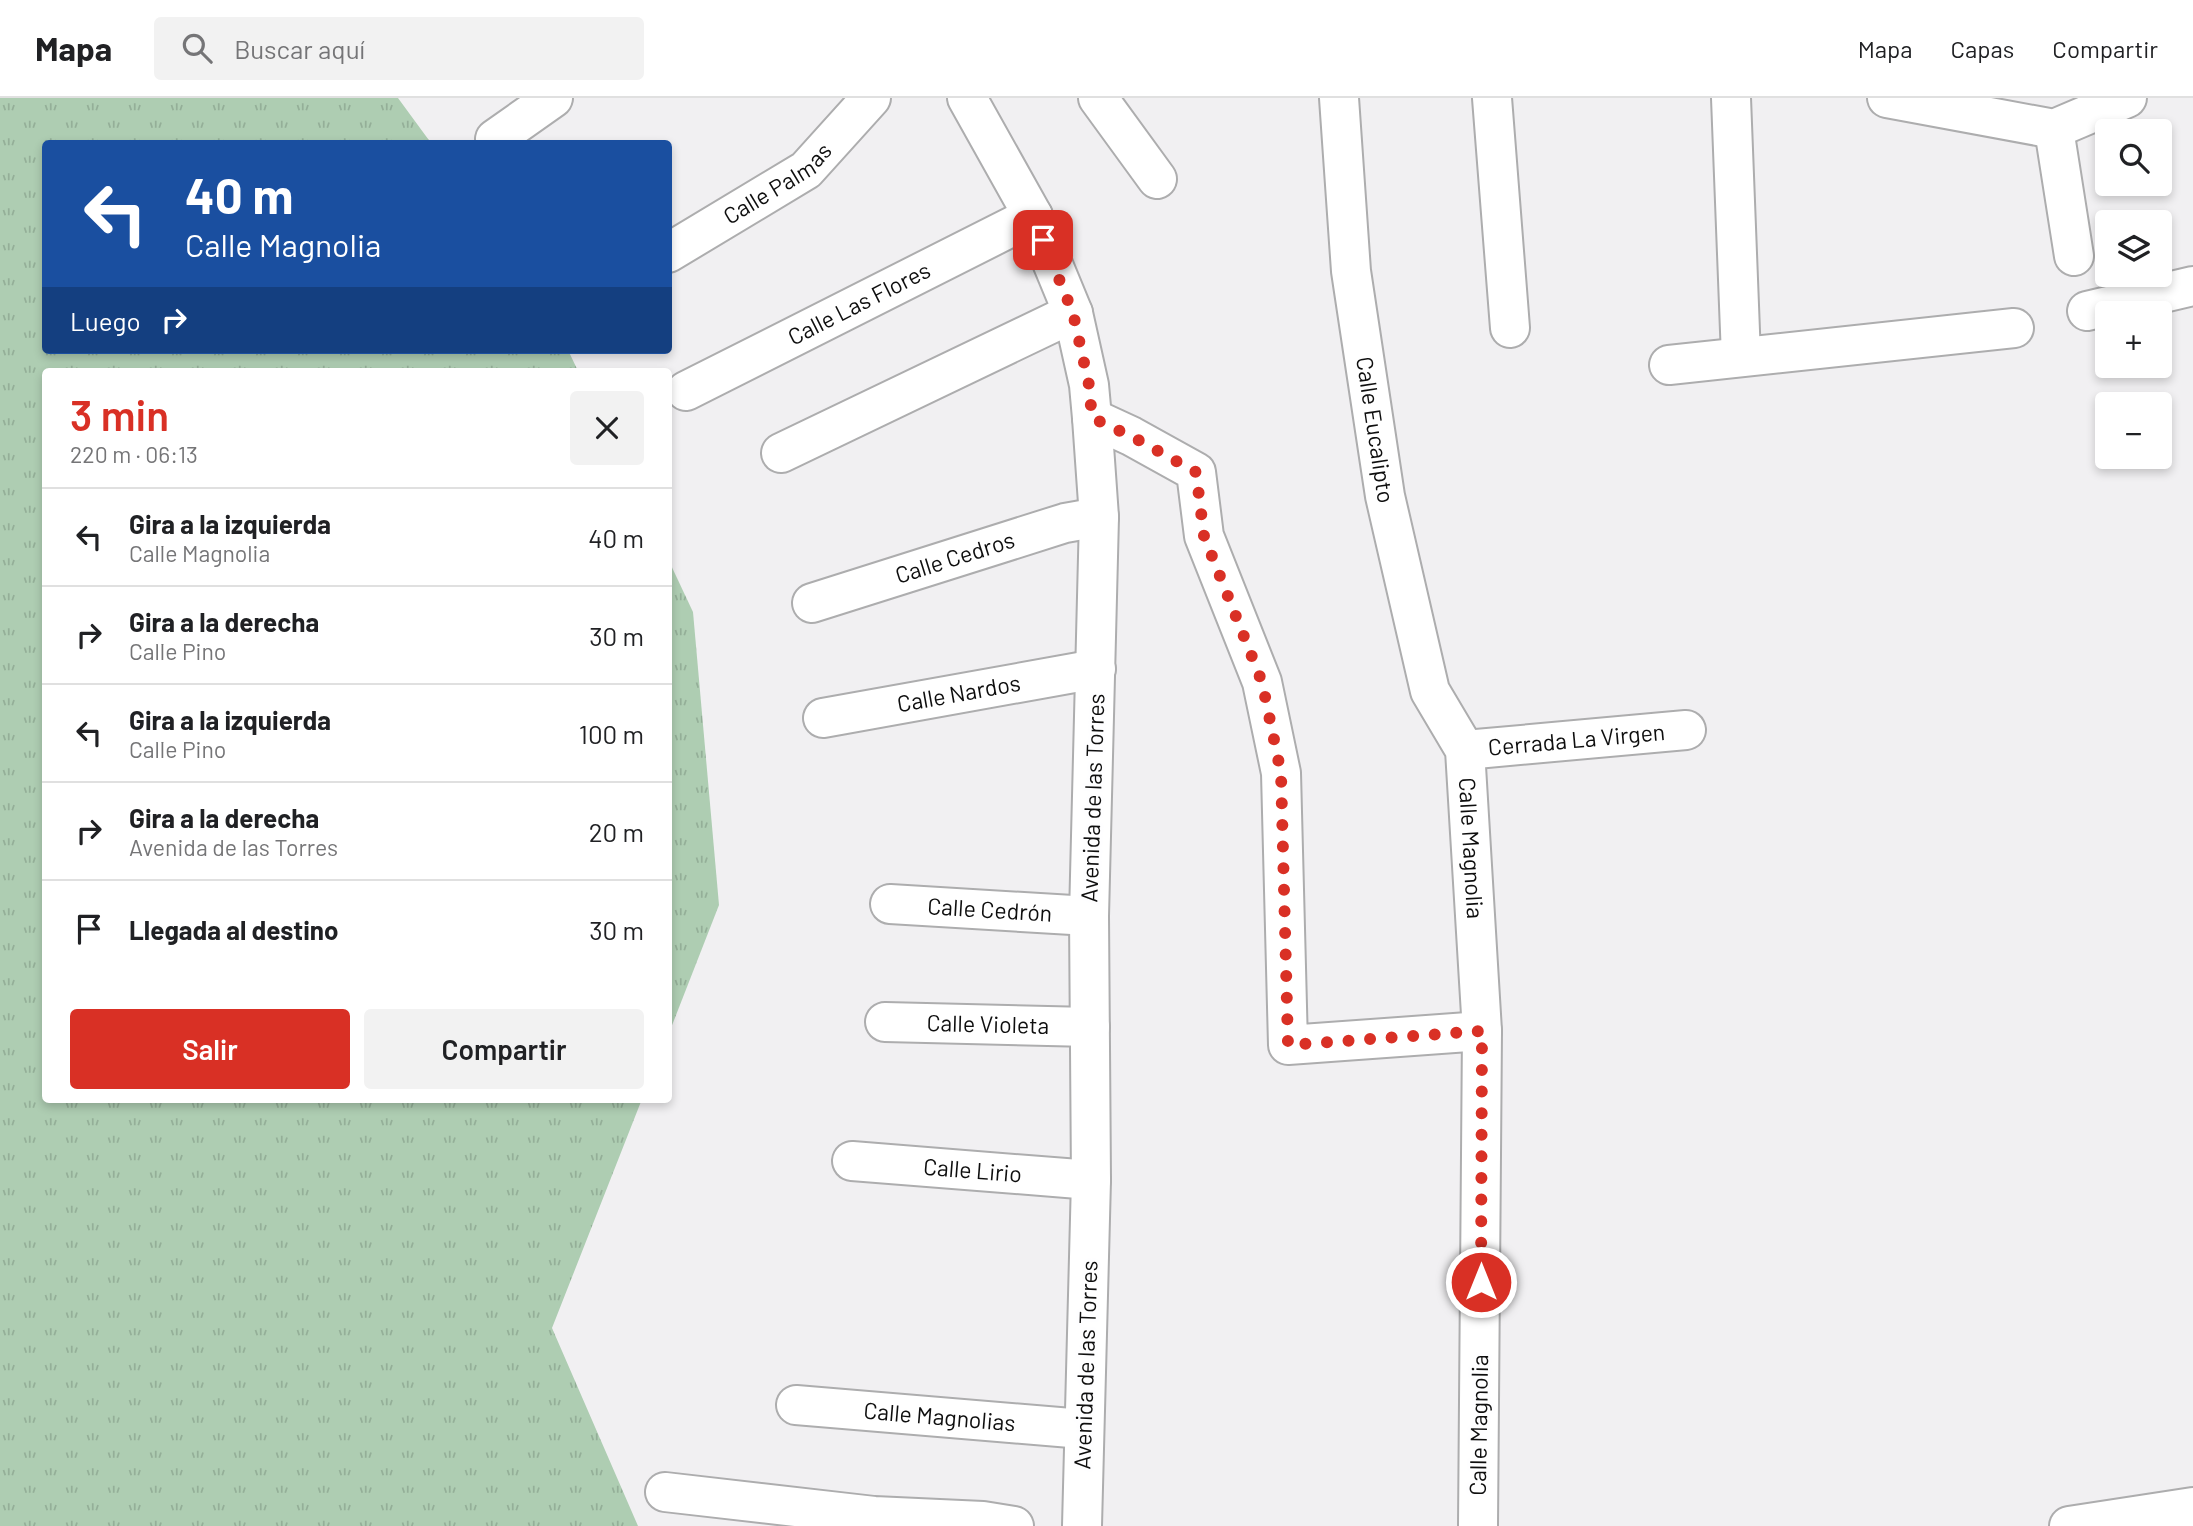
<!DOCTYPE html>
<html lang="es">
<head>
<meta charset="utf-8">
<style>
  :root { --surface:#fff; --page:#f2f2f2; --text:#202124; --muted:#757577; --line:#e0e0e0; --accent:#d93025 }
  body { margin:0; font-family:Barlow,sans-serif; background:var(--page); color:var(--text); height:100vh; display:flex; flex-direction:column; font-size:26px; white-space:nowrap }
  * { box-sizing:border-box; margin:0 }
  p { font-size:23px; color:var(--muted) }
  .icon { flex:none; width:38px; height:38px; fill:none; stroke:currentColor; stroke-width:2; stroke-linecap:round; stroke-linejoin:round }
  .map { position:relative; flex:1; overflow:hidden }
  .sheet { position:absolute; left:42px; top:270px; width:630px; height:735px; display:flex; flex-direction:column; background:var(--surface); border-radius:7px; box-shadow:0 4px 10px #0003 }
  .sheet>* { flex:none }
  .guide { position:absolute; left:42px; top:42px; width:630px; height:214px; border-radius:7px; box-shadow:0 4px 10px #0003; background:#1a4fa0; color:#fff; overflow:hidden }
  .buttons { position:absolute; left:2095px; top:21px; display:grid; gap:14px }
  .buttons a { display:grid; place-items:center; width:77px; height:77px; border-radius:7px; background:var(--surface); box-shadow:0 4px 10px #0003; font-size:35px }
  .pin { position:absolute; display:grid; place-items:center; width:60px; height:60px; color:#fff; margin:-30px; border-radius:14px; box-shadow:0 4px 10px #0006 }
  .me { position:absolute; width:77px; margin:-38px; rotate:0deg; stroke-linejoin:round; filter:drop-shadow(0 0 5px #0008) }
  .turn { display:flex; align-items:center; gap:24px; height:147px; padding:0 28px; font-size:32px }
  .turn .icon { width:91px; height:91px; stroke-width:2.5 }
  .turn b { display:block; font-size:49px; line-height:60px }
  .then { display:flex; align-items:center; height:66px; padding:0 28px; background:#0003; gap:14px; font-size:26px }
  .round { display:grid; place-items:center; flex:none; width:74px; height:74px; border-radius:7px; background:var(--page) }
  .summary { display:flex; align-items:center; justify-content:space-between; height:119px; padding:0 28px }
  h1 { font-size:42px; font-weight:600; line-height:52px; color:var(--accent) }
  .action { display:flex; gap:14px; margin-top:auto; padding:14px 28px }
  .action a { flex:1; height:80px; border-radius:7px; background:var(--accent); color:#fff; font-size:28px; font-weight:600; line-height:80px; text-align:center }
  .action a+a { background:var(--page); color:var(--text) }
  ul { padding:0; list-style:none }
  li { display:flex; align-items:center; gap:21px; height:98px; padding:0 28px; border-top:2px solid var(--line) }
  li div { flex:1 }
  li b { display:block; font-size:26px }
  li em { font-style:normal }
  header { display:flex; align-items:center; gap:42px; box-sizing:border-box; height:98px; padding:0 35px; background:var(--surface); border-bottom:2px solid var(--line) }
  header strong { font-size:33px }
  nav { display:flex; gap:38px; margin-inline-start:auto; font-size:24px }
  .search { width:490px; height:63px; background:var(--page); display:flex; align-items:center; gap:18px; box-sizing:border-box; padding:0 24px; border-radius:7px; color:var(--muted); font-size:26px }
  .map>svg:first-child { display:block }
  .grass { fill:url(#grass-tufts) }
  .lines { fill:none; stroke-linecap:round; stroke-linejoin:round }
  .minor-casing { stroke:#adadae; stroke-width:42 }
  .major-casing { stroke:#adadae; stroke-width:42 }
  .minor { stroke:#fff; stroke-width:38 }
  .major { stroke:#fff; stroke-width:38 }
  .route { stroke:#d93025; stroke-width:12; stroke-dasharray:0 21.6 }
  .labels { text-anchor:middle; stroke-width:7; stroke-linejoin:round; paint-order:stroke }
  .street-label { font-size:23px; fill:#0e0e0e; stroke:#fefeff }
</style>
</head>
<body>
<header>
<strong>Mapa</strong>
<div class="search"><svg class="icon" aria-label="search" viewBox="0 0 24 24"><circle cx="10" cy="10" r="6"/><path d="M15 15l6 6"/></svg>Buscar aquí</div>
<nav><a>Mapa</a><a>Capas</a><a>Compartir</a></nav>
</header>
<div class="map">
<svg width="2193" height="1428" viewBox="0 0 2193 1428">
  <defs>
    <pattern id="grass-tufts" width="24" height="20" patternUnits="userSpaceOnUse" patternTransform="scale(1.75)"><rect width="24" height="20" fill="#aecdb2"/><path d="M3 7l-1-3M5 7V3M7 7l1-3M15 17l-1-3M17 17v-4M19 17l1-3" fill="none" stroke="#94af98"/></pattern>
  </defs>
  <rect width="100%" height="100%" fill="#f1f0f2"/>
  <g class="grass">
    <path d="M0 0H398L431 45 46 46V252H568L578 273H46V1001H642L552 1230 638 1428H0Z"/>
    <path d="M669 463 693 514 719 807 669 935Z"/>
  </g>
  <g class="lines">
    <g class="minor-casing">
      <g id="minor">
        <path d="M1098 0 1157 81"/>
        <path id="s1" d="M1339 0 1351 173 1385 398 1430 593 1465 652 1482 933 1478 1428"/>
        <path d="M1492 0 1510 230"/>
        <path d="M1731 0 1741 259"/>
        <path d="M1887 0 2054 31 2127 0"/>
        <path d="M2054 31 2074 158"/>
        <path d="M495 41 553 0"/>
        <path id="s2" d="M668 155 806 72 871 0"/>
        <path d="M2087 213 2193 188"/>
        <path d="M1669 267 2014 230"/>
        <path id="s3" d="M686 293 1033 118"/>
        <path d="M1092 320 1131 338 1196 374 1204 438 1262 584 1281 675 1288 947 1482 933"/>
        <path d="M781 355 1073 215"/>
        <path id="s4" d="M812 505 1065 425 1099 419"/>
        <path id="s5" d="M823 620 1096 571"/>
        <path id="s6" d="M1465 652 1686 632"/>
        <path id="s7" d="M890 806 1089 818"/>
        <path id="s8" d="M885 924 1090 929"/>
        <path id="s9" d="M852 1063 1091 1082"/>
        <path id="s10" d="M796 1307 1083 1331"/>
        <path d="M665 1394 874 1418 983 1423 1014 1428"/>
        <path d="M2069 1428 2193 1409"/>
      </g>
    </g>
    <g class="major-casing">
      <path id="major" d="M967 0 1033 118 1073 215 1089 287 1092 320 1099 419 1089 818 1091 1082 1082 1428"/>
    </g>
    <use href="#minor" class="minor"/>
    <use href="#major" class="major"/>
  </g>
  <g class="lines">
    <path class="route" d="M1043 142 1073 215 1089 287 1092 320 1131 338 1196 374 1204 438 1262 584 1281 675 1288 947 1482 933 1481 1184"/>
  </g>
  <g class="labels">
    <g class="street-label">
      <text dy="8" stroke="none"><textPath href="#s2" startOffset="130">Calle Palmas</textPath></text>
      <text dy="8" stroke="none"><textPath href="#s3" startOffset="194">Calle Las Flores</textPath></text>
      <text dy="8" stroke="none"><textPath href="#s1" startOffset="334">Calle Eucalipto</textPath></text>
      <text dy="8" stroke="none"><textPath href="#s4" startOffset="150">Calle Cedros</textPath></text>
      <text dy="8" stroke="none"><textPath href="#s5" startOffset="138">Calle Nardos</textPath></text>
      <text dy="8" stroke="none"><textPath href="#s6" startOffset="112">Cerrada La Virgen</textPath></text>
      <text transform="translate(1093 700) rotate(-88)" y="8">Avenida de las Torres</text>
      <text dy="8" stroke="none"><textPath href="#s1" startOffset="768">Calle Magnolia</textPath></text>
      <text dy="8" stroke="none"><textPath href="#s7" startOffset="100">Calle Cedrón</textPath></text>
      <text dy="8" stroke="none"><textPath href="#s8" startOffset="103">Calle Violeta</textPath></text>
      <text dy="8" stroke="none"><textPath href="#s9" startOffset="121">Calle Lirio</textPath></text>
      <text transform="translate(1086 1267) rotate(-88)" y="8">Avenida de las Torres</text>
      <text dy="8" stroke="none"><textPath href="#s10" startOffset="144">Calle Magnolias</textPath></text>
      <text transform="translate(1479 1327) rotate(-89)" y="8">Calle Magnolia</text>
    </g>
  </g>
</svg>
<div class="buttons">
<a><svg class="icon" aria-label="search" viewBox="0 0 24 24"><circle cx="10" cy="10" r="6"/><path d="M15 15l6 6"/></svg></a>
<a><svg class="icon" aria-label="layers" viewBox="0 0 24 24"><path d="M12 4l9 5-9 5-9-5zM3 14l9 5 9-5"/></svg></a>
<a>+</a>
<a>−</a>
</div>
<div class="pin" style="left:1043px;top:142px;background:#d93025"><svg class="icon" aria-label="arrive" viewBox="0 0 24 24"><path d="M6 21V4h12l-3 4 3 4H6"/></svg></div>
<svg class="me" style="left:1481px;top:1184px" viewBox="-20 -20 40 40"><circle r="17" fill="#d93025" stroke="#fff" stroke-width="3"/><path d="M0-11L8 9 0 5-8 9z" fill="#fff"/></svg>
<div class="guide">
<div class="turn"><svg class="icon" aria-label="left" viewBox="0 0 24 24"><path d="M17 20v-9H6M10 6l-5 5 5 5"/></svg><div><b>40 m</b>Calle Magnolia</div></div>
<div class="then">Luego<svg class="icon" aria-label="right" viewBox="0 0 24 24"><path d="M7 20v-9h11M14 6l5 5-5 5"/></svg></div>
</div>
<section class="sheet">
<div class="summary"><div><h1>3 min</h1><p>220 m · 06:13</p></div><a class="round"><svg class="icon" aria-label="close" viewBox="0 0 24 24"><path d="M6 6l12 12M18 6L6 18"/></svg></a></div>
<ul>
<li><svg class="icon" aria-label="left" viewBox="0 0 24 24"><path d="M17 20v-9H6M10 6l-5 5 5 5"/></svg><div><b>Gira a la izquierda</b><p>Calle Magnolia</p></div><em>40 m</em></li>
<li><svg class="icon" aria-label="right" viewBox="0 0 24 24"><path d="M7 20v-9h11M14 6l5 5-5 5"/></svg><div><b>Gira a la derecha</b><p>Calle Pino</p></div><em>30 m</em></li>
<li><svg class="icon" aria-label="left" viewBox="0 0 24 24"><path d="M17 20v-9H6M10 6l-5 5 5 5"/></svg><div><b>Gira a la izquierda</b><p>Calle Pino</p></div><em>100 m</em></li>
<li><svg class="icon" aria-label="right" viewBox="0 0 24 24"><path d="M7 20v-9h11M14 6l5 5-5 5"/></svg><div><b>Gira a la derecha</b><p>Avenida de las Torres</p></div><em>20 m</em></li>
<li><svg class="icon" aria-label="arrive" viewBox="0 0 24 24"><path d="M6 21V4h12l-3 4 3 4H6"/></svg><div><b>Llegada al destino</b></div><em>30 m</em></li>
</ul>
<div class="action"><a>Salir</a><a>Compartir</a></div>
</section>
</div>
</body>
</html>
